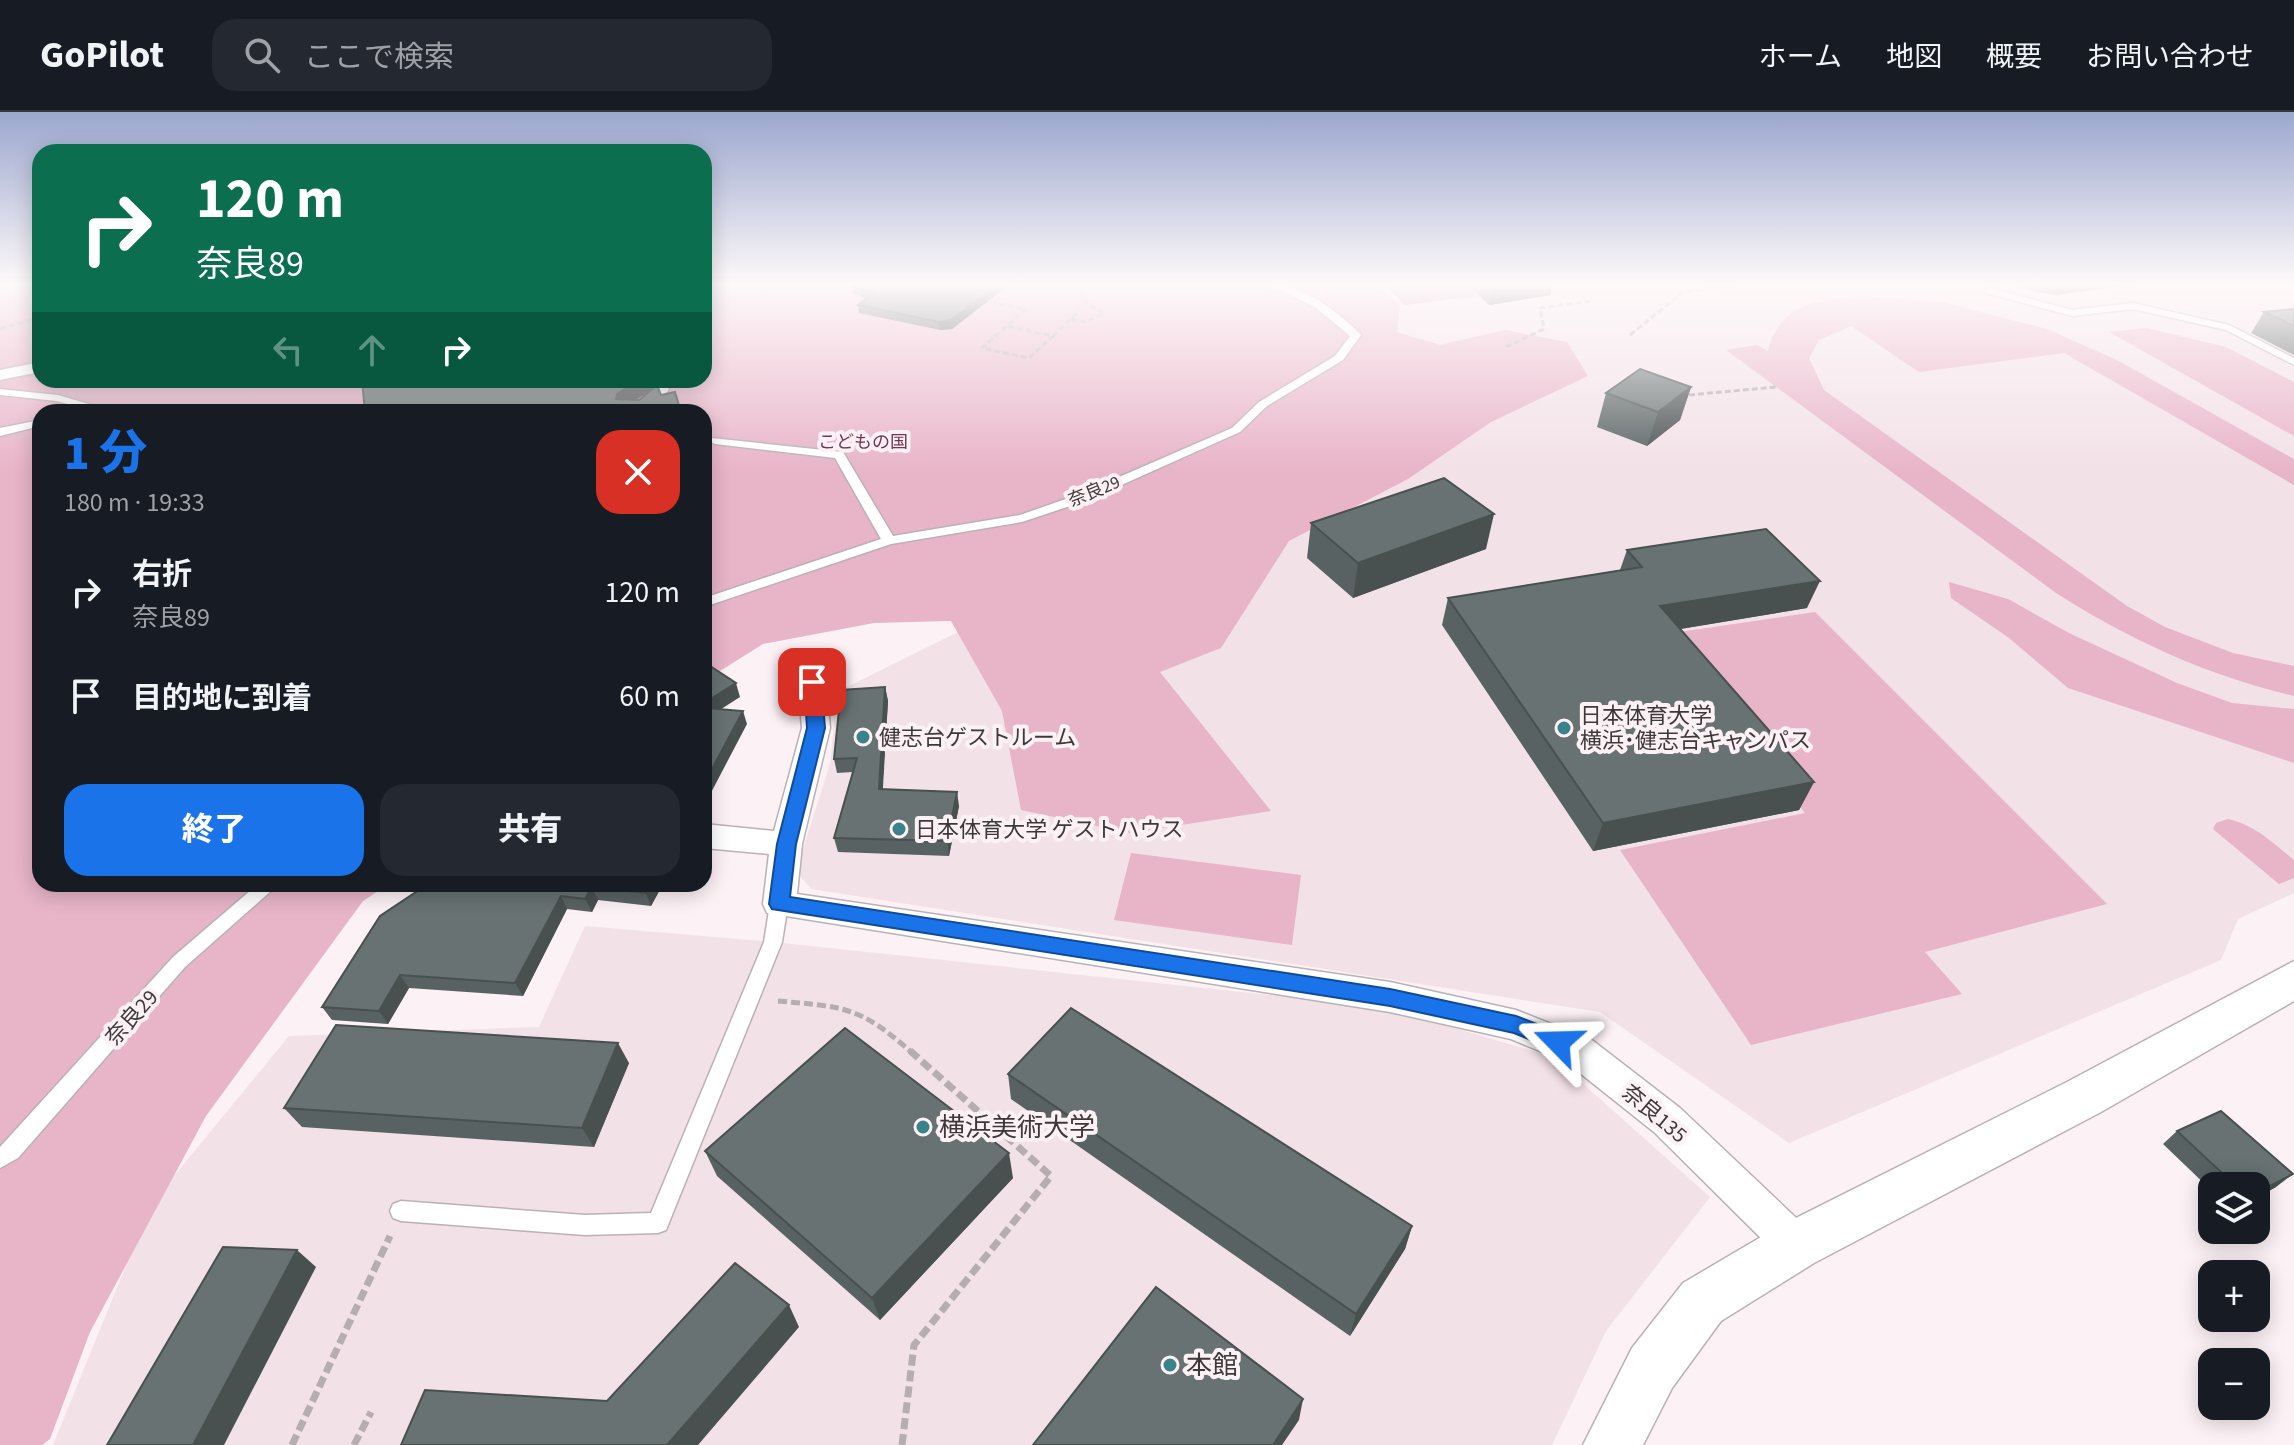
<!DOCTYPE html>
<html lang="ja">
<head>
<meta charset="utf-8">
<style>
  :root { --surface:#171b24; --page:#242831; --text:#f1f3f6; --muted:#9ea1a6; --line:#363941; --accent:#1a73e8 }
  body { margin:0; font-family:"Source Sans 3","Noto Sans JP",sans-serif; background:var(--page); color:var(--text); height:100vh; display:flex; flex-direction:column; font-size:30px; white-space:nowrap }
  * { box-sizing:border-box; margin:0 }
  p { font-size:26px; color:var(--muted) }
  .icon { flex:none; width:44px; height:44px; fill:none; stroke:currentColor; stroke-width:2; stroke-linecap:round; stroke-linejoin:round }
  .map { position:relative; flex:1; overflow:hidden }
  .side { position:absolute; left:32px; top:292px; width:680px; height:488px; display:flex; flex-direction:column; background:var(--surface); border-radius:24px; box-shadow:0 4px 20px #0003 }
  .side>* { flex:none }
  .top-card { position:absolute; left:32px; top:32px; width:680px; height:244px; border-radius:24px; box-shadow:0 4px 20px #0003; background:#0b6e4f; color:#fff; overflow:hidden }
  .controls { position:absolute; left:2198px; top:1060px; display:grid; gap:16px }
  .controls a { display:grid; place-items:center; width:72px; height:72px; border-radius:16px; background:var(--surface); box-shadow:0 4px 20px #0003; font-size:40px }
  .pin { position:absolute; display:grid; place-items:center; width:68px; height:68px; color:#fff; margin:-34px; border-radius:16px; box-shadow:0 4px 12px #0006 }
  .me { position:absolute; width:88px; margin:-44px; rotate:292deg; stroke-linejoin:round; filter:drop-shadow(0 0 6px #0008) }
  .turn { display:flex; align-items:center; gap:28px; height:168px; padding:0 32px; font-size:36px }
  .turn .icon { width:104px; height:104px; stroke-width:2.5 }
  .turn b { display:block; font-size:56px; line-height:68px }
  .lanes { display:flex; align-items:center; height:76px; padding:0 32px; background:#0003; justify-content:center; gap:40px; direction:ltr }
  .lanes .off { opacity:.35 }
  .round { display:grid; place-items:center; flex:none; width:84px; height:84px; border-radius:24px; background:var(--page) }
  .head { display:flex; align-items:center; justify-content:space-between; height:136px; padding:0 32px }
  h1 { font-size:48px; font-weight:800; line-height:60px; color:var(--accent) }
  .action { display:flex; gap:16px; margin-top:auto; padding:16px 32px }
  .action a { flex:1; height:92px; border-radius:24px; background:var(--accent); color:#fff; font-size:32px; font-weight:800; line-height:92px; text-align:center }
  .action a+a { background:var(--page); color:var(--text) }
  ul { padding:0; list-style:none }
  li { display:flex; align-items:center; gap:24px; height:104px; padding:0 32px }
  li div { flex:1 }
  li b { display:block; font-size:30px }
  li em { font-style:normal }
  header { display:flex; align-items:center; gap:48px; box-sizing:border-box; height:112px; padding:0 40px; background:var(--surface); border-bottom:2px solid var(--line) }
  header strong { font-size:38px }
  nav { display:flex; gap:44px; margin-inline-start:auto; font-size:28px }
  .search { width:560px; height:72px; background:var(--page); display:flex; align-items:center; gap:20px; box-sizing:border-box; padding:0 28px; border-radius:24px; color:var(--muted); font-size:30px }
  .map>svg:first-child { display:block }
  .built { fill:#f2e1e7 }
  .green { fill:#e8b4c8 }
  .water { fill:#ca94a9 }
  .lines { fill:none; stroke-linecap:round; stroke-linejoin:round }
  .service-casing { stroke:#bbb1b5; stroke-width:3 }
  .pedestrian-casing { stroke:#bbb1b5; stroke-width:3 }
  .minor-casing { stroke:#bbb1b5; stroke-width:3 }
  .tertiary-casing { stroke:#bbb1b5; stroke-width:3 }
  .path-far2 { stroke:#b6adb0; stroke-width:3; stroke-dasharray:6 3; stroke-linecap:butt }
  .path-far1 { stroke:#b6adb0; stroke-width:5; stroke-dasharray:9 4; stroke-linecap:butt }
  .path { stroke:#b6adb0; stroke-width:7; stroke-dasharray:11 5; stroke-linecap:butt }
  .service { fill:#fff; fill-rule:evenodd }
  .pedestrian { fill:#fff; fill-rule:evenodd }
  .minor { fill:#fff; fill-rule:evenodd }
  .tertiary { fill:#fff; fill-rule:evenodd }
  .wall { fill:#596263 }
  .shaded-wall { fill:#495050 }
  .building { fill:#687273; stroke:#495050; stroke-width:2 }
  .route { fill:#1a73e8; stroke:#114b97; stroke-width:2 }
  .poi-dot { fill:#3b838a; stroke:#fcf1f5; stroke-width:3 }
  .labels { text-anchor:middle; stroke-width:8; stroke-linejoin:round; paint-order:stroke }
  .far-park-label { font-size:18px; fill:#783553; stroke:#fcf1f5 }
  .far-street-label { font-size:18px; fill:#3d393a; stroke:#fcf1f5 }
  .poi-label { font-size:22px; fill:#3d393a; stroke:#fcf1f5; text-anchor:start }
  .street-label { font-size:22px; fill:#3d393a; stroke:#fcf1f5 }
  .near-poi-label { font-size:26px; fill:#3d393a; stroke:#fcf1f5; text-anchor:start }
</style>
</head>
<body>
<header>
<strong>GoPilot</strong>
<div class="search"><svg class="icon" aria-label="search" viewBox="0 0 24 24"><circle cx="10" cy="10" r="6"/><path d="M15 15l6 6"/></svg>ここで検索</div>
<nav><a>ホーム</a><a>地図</a><a>概要</a><a>お問い合わせ</a></nav>
</header>
<div class="map">
<svg width="2294" height="1333" viewBox="0 0 2294 1333">
  <rect width="100%" height="100%" fill="#fcf1f5"/>
  <g class="built">
    <path d="M1376 172H2294V781L2238 807 2221 848 1789 1031 1600 900 811 777 796 759 830 652 837 580 1150 425 1400 192Z"/>
    <path d="M585 814 773 830 1383 895 1553 945 1710 1085 1606 1219 1552 1333H53L151 1092 289 924 539 915Z"/>
  </g>
  <g class="green">
    <path d="M0 172H40V268H704V172H1376L1400 192 1397 220 1440 233 1505 218 1567 230 1588 264 1491 310 1408 367 1289 429 1221 536 1160 560 1271 699 1130 721 1021 698 1002 599 951 509 874 511 763 532 704 569V300H40V772H389L363 789 206 1004 90 1220 50 1327 42 1333H0Z"/>
    <path d="M1866 184 1946 191 2047 217 2117 248 2294 347V373L2064 241 1919 260 1851 214 1819 228 1809 246 1824 278 2127 494 2165 515 2233 541 2294 554V584C2208 564 2130 528 2056 481L1726 238 1757 233 1768 239C1780 189 1821 188 1866 184Z"/>
    <path d="M2147 216 2226 235 2294 270V324L2109 220Z"/>
    <path d="M1949 470 2008 487 2069 521 2177 571 2232 591 2294 597V651L2068 576 2009 526 1951 486Z"/>
    <path d="M1815 500 2107 792 1925 840 1962 882 1751 933 1620 738 1805 701 1659 523Z"/>
    <path d="M2228 707C2255 713 2273 731 2294 748V766L2279 772 2213 717 2216 711Z"/>
    <path d="M1131 741 1301 763 1292 833 1114 808Z"/>
  </g>
  <path class="water" d="M1384 172H1467L1479 184 1405 193Z"/>
  <g class="lines">
    <g class="service-casing">
      <g id="service">
        <path d="M1268 172C1302 172 1339 200 1361 223L1343 248 1267 294 1240 320 1088 388 1022 410 891 432 704 495V486L881 427 835 346 715 332 711 330V326L843 340 893 424 1020 403 1080 382 1232 316 1259 290 1335 244 1350 224 1315 195Z"/>
        <path d="M1990 176 2072 198 2133 191 2229 213 2294 246V253L2226 218 2133 197 2072 204 1986 181V177Z"/>
        <path d="M659 268H671L668 279 644 300H623L635 295 659 276Z"/>
        <path d="M0 277 58 283 116 300H97L57 289 0 283Z"/>
        <path d="M40 308V314L0 324V316Z"/>
        <path d="M258 772H279L185 855 18 1046 0 1056V1035L173 845Z"/>
        <path d="M779 785 785 787 788 792 782 830 666 1118 658 1121 585 1123 401 1109 393 1106 390 1099 393 1092 401 1089 585 1103 651 1101 764 830 770 792 773 787Z"/>
      </g>
    </g>
    <g class="pedestrian-casing">
      <path id="pedestrian" d="M40 250V260L0 268V258Z"/>
    </g>
    <g class="minor-casing">
      <path id="minor" d="M812 561 822 564 826 570 830 616 802 732 797 782 1390 870 1516 898 1592 928 1680 996 1810 1119 1816 1133 1810 1147 1796 1153 1782 1147 1654 1020 1566 950 1511 927 1390 900 767 801 763 792 769 742 704 736V712L774 719 802 616 798 570 802 564Z"/>
    </g>
    <g class="tertiary-casing">
      <path id="tertiary" d="M2294 849V889L2101 1000 1814 1151 1721 1209 1672 1276 1643 1333H1583L1632 1236 1683 1171 1778 1115 2067 970Z"/>
    </g>
    <g class="path-far2">
      <path d="M0 176 5 172"/>
      <path d="M981 189 1026 197 982 236 1029 246 1053 224 1007 214"/>
      <path d="M1071 207 1084 210 1104 202 1088 192 1078 172"/>
      <path d="M0 217 40 205"/>
      <path d="M1630 223 1683 180 1741 172"/>
      <path d="M1053 224 1080 198"/>
      <path d="M1506 235 1544 217 1540 196 1592 189"/>
      <path d="M1689 283 1776 275"/>
    </g>
    <path class="path-far1" d="M778 889C844 895 859 894 910 939"/>
    <g class="path">
      <path d="M292 1333 390 1124"/>
      <path d="M354 1333 371 1300"/>
      <path d="M902 1333 914 1233 1051 1064 908 937"/>
    </g>
    <use href="#service" class="service"/>
    <use href="#pedestrian" class="pedestrian"/>
    <use href="#minor" class="minor"/>
    <use href="#tertiary" class="tertiary"/>
  </g>
  <g class="wall">
    <path d="M1010 172 952 217 940 218 859 201 858 193 866 187 854 182 853 174Z"/>
    <path d="M1467 172H1552L1550 183 1489 193Z"/>
    <path d="M2020 172H2135L2056 183 2035 180Z"/>
    <path d="M2294 197V243L2251 221 2264 200Z"/>
    <path d="M1691 275 1680 308 1647 334 1597 315 1606 281Z"/>
    <path d="M1311 411 1486 437 1353 486 1307 446Z"/>
    <path d="M1627 438 1807 496 1680 517 1814 670 1799 698 1593 739 1442 513 1448 486 1620 458Z"/>
    <path d="M885 575 888 589 882 678 959 694 949 744 838 740 834 726 853 660 837 661 834 647Z"/>
    <path d="M428 772H663L651 794 598 788 592 800 567 797 523 884 409 876 388 912 332 908 322 895Z"/>
    <path d="M629 951 594 1035 302 1015 284 996Z"/>
    <path d="M1008 962 1412 1114 1405 1137 1350 1224 1011 987Z"/>
    <path d="M2177 1019 2276 1075 2256 1086V1074H2212V1079L2163 1032Z"/>
    <path d="M705 1039 1013 1066 880 1208 717 1064Z"/>
  </g>
  <g class="shaded-wall">
    <path d="M999 172H1010L952 217 940 218 939 210Z"/>
    <path d="M1493 172H1552L1550 183 1489 193Z"/>
    <path d="M2062 172H2135L2056 183Z"/>
    <path d="M639 268H654L656 275 622 297 616 287 617 282Z"/>
    <path d="M1691 275 1680 308 1647 334 1658 300Z"/>
    <path d="M1494 402 1486 437 1353 486 1358 451Z"/>
    <path d="M1820 469 1807 496 1650 522 1660 494Z"/>
    <path d="M736 571 740 585 704 608V591Z"/>
    <path d="M885 575 888 589 882 692 879 677Z"/>
    <path d="M743 599 747 612 704 694V672Z"/>
    <path d="M1814 670 1799 698 1593 739 1603 711Z"/>
    <path d="M957 680 959 694 949 744 947 729Z"/>
    <path d="M650 772H663L651 794 646 781Z"/>
    <path d="M592 775 598 788 592 800 585 787Z"/>
    <path d="M561 784 567 797 523 884 515 871Z"/>
    <path d="M400 863 409 876 388 912 379 899Z"/>
    <path d="M618 931 629 951 594 1035 582 1016Z"/>
    <path d="M1009 1041 1013 1066 880 1208 872 1186Z"/>
    <path d="M2293 1062 2276 1075 2256 1086V1081Z"/>
    <path d="M1412 1114 1405 1137 1350 1224 1356 1202Z"/>
    <path d="M297 1138 316 1155 224 1333H193Z"/>
    <path d="M789 1193 799 1215 698 1333H667Z"/>
    <path d="M1303 1287 1299 1308 1282 1333H1273Z"/>
  </g>
  <g class="building">
    <path d="M853 172H999L951 208 939 210 858 193 873 181 853 174Z"/>
    <path d="M2294 197V214L2264 200Z"/>
    <path d="M1640 257 1691 275 1658 300 1606 281Z"/>
    <path d="M362 268H639L617 282 616 287 639 288 657 273 661 283 675 280 681 300H505L504 298 495 300H365Z"/>
    <path d="M1444 366 1494 402 1358 451 1311 411Z"/>
    <path d="M1766 417 1820 469 1660 494 1814 670 1603 711 1448 486 1642 455 1627 438Z"/>
    <path d="M704 550 736 571 704 591Z"/>
    <path d="M885 575 879 677 957 680 947 729 834 726 857 646 834 647 841 578Z"/>
    <path d="M706 596 743 599 704 672V598Z"/>
    <path d="M428 772H650L646 781 592 775 585 787 561 784 515 871 400 863 379 899 322 895 380 804Z"/>
    <path d="M1071 896 1412 1114 1356 1202 1008 962Z"/>
    <path d="M336 913 618 931 582 1016 284 996Z"/>
    <path d="M845 916 1009 1041 872 1186 705 1039Z"/>
    <path d="M2221 999 2293 1062 2256 1081V1074H2236L2177 1019Z"/>
    <path d="M223 1135 297 1138 193 1333H107Z"/>
    <path d="M735 1151 789 1193 667 1333H401L425 1278 607 1289Z"/>
    <path d="M1156 1175 1303 1287 1273 1333H1033Z"/>
  </g>
  <linearGradient id="sky" x2="0" y2="1"><stop stop-color="#9ca7cf"/><stop offset="0.48" stop-color="#fef9fa"/><stop offset="1" stop-color="#fef9fa" stop-opacity="0"/></linearGradient>
  <rect width="2294" height="359" fill="url(#sky)"/>
  <path class="route" d="M812 564 821 570 825 616 796 732 790 785 1390 877 1516 904 1566 923 1569 930 1566 937 1558 939 1514 921 1390 894 772 797 769 792 777 732 807 616 804 570Z"/>
  <g class="poi-dot">
    <circle cx="1564" cy="616" r="8"/>
    <circle cx="863" cy="625" r="8"/>
    <circle cx="899" cy="717" r="8"/>
    <circle cx="923" cy="1015" r="8"/>
    <circle cx="1170" cy="1253" r="8"/>
  </g>
  <g class="labels">
    <g class="far-park-label">
      <text x="863" y="336">こどもの国</text>
    </g>
    <g class="far-street-label">
      <text transform="translate(1094 379) rotate(-22)" y="6">奈良29</text>
    </g>
    <g class="poi-label">
      <text x="1580" y="611">日本体育大学<tspan x="1580" dy="25">横浜･健志台キャンパス</tspan></text>
      <text x="879" y="633">健志台ゲストルーム</text>
      <text x="915" y="725">日本体育大学 ゲストハウス</text>
    </g>
    <g class="street-label">
      <text transform="translate(131 905) rotate(-48)" y="8">奈良29</text>
      <text transform="translate(1655 1001) rotate(40)" y="8">奈良135</text>
    </g>
    <g class="near-poi-label">
      <text x="939" y="1024">横浜美術大学</text>
      <text x="1186" y="1262">本館</text>
    </g>
  </g>
</svg>
<div class="controls">
<a><svg class="icon" aria-label="layers" viewBox="0 0 24 24"><path d="M12 4l9 5-9 5-9-5zM3 14l9 5 9-5"/></svg></a>
<a>+</a>
<a>−</a>
</div>
<div class="pin" style="left:812px;top:570px;background:#d93025"><svg class="icon" aria-label="arrive" viewBox="0 0 24 24"><path d="M6 21V4h12l-3 4 3 4H6"/></svg></div>
<svg class="me" style="left:1558px;top:930px" viewBox="-20 -20 40 40"><path d="M0-17L14 15 0 8-14 15z" fill="#1a73e8" stroke="#fff" stroke-width="4"/></svg>
<div class="top-card">
<div class="turn"><svg class="icon" aria-label="right" viewBox="0 0 24 24"><path d="M7 20v-9h11M14 6l5 5-5 5"/></svg><div><b>120 m</b>奈良89</div></div>
<div class="lanes"><svg class="icon off" aria-label="left" viewBox="0 0 24 24"><path d="M17 20v-9H6M10 6l-5 5 5 5"/></svg><svg class="icon off" aria-label="ahead" viewBox="0 0 24 24"><path d="M12 20V5M6 11l6-6 6 6"/></svg><svg class="icon" aria-label="right" viewBox="0 0 24 24"><path d="M7 20v-9h11M14 6l5 5-5 5"/></svg></div>
</div>
<section class="side">
<div class="head"><div><h1>1 分</h1><p>180 m · 19:33</p></div><a class="round" style="background:#d93025;color:#fff"><svg class="icon" aria-label="close" viewBox="0 0 24 24"><path d="M6 6l12 12M18 6L6 18"/></svg></a></div>
<ul>
<li><svg class="icon" aria-label="right" viewBox="0 0 24 24"><path d="M7 20v-9h11M14 6l5 5-5 5"/></svg><div><b>右折</b><p>奈良89</p></div><em>120 m</em></li>
<li><svg class="icon" aria-label="arrive" viewBox="0 0 24 24"><path d="M6 21V4h12l-3 4 3 4H6"/></svg><div><b>目的地に到着</b></div><em>60 m</em></li>
</ul>
<div class="action"><a>終了</a><a>共有</a></div>
</section>
</div>
</body>
</html>
